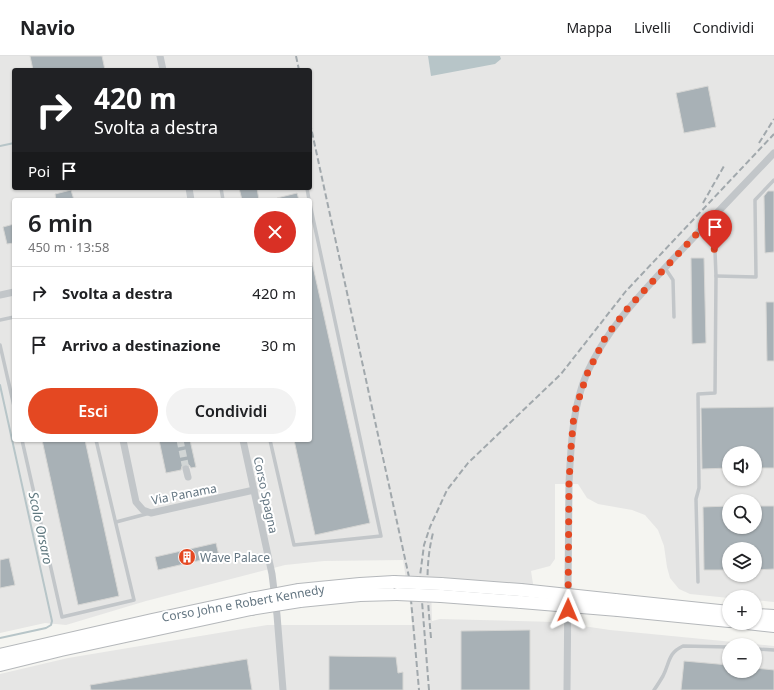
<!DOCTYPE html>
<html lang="it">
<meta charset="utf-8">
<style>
body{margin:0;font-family:"Noto Sans",sans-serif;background:#f2f2f2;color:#202124;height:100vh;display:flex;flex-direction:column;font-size:15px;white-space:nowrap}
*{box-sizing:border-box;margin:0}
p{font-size:13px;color:#757577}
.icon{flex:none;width:22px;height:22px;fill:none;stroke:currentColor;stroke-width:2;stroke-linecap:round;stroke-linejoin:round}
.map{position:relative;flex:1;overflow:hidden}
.side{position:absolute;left:12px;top:142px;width:300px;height:244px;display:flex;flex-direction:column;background:#fff;border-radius:4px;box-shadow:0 1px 3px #0004}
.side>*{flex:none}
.top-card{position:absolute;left:12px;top:12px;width:300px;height:122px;border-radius:4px;box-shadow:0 1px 3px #0004;background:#202124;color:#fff;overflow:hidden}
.fabs{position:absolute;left:722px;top:390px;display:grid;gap:8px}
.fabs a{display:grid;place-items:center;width:40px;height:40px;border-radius:50%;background:#fff;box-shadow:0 1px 3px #0004;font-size:20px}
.pin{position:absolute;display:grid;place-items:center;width:34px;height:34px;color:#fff;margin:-41px -17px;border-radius:50% 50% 50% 0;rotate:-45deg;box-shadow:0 0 4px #0007}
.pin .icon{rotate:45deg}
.me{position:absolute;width:44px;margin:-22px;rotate:1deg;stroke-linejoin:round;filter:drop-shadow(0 0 3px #0008)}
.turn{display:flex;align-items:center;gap:14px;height:84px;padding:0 16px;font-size:18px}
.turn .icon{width:52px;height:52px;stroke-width:2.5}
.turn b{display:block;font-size:28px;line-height:34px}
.then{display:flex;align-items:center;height:38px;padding:0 16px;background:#0003;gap:8px;font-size:15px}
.round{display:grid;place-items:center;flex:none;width:42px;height:42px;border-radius:21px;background:#f2f2f2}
.overview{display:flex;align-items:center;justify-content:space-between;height:68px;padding:0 16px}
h1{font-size:24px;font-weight:600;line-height:30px}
.cta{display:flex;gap:8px;margin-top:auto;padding:8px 16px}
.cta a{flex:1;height:46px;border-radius:24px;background:#e44822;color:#fff;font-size:16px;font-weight:600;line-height:46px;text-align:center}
.cta a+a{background:#f2f2f2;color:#202124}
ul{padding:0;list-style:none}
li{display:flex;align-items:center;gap:12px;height:52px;padding:0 16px;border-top:1px solid #e0e0e0}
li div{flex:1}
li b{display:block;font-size:15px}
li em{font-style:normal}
header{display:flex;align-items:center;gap:24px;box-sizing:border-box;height:56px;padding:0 20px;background:#fff;border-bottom:1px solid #e0e0e0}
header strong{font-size:19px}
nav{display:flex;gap:22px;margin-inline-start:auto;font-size:14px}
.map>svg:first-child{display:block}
.built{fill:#e6e6e5;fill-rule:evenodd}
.water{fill:#b7c5c8}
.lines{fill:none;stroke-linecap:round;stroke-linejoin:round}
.stream{stroke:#b7c5c8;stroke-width:2}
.building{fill:#a8b1b6;stroke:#d6d6d4}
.street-tunnel{stroke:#d1d5d5;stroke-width:7;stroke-dasharray:7 3.5;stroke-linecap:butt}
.highway-casing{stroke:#b5b8bb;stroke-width:14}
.lane{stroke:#c2c6c9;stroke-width:3.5}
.street{stroke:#c2c6c9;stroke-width:7}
.highway{stroke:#fff;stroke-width:12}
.rail{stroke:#a1a8ac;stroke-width:2;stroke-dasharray:6 3;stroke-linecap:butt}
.highway-bridge-casing{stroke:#b5b8bb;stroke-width:14;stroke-linecap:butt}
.highway-bridge{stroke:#fff;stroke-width:12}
.route{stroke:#e44822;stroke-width:7;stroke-dasharray:0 12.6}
.labels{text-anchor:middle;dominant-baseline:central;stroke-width:4;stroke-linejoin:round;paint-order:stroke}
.street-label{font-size:12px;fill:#647682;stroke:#fff}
.poi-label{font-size:12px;fill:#647682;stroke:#fff;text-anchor:start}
.water-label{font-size:13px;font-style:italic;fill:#5f787f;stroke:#fff}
</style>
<header>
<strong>Navio</strong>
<nav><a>Mappa</a><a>Livelli</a><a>Condividi</a></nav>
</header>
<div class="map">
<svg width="774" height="634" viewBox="0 0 774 634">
<rect width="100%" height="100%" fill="#f5f5f1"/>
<path class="built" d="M0,0H774V546L755,544V541L729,542L690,538L679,533L670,522L667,511L664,490L658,474L645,459L632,454L598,448L587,442L578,428H555V503L550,510L531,515L534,534L431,527L432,565L440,563L556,566L610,574L774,590V634H0V618L68,602L267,569H412L410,548L403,504L324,505L285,509L146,545L66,569L45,567L0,577ZM14,14H310V132H14ZM14,144H310V384H14ZM729,397H755V423H729ZM729,445H755V471H729ZM729,493H755V519H729ZM729,589H755V615H729Z"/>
<polygon class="water" points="428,0 500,0 501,3 495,8 431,20"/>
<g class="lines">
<g class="stream">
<polyline points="0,90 14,87"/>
<polyline points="0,329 52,565 51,569 46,572 0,582"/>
</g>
</g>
<g class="building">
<polygon points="30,0 102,0 105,14 33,14"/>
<polygon points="708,30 716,71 684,77 676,37"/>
<polygon points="239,132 257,132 259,144 242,144"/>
<polygon points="71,134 74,144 56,144 55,138"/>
<polygon points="768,135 774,135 774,196 765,197 764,140"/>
<polygon points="297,137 299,144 277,144 277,142"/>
<polygon points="14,168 14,187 7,188 3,171"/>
<polygon points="691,202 704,202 706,287 692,288"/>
<polygon points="310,206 312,206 370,467 315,479 294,384 310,384"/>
<polygon points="766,246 774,246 774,305 767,305"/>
<polygon points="774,351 774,412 755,412 755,397 729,397 729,412 702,413 701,352"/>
<polygon points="42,384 85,384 119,540 78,549"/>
<polygon points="159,384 190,384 196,411 191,412 189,409 185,408 182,410 181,414 166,417"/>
<polygon points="729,450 729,471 755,471 755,450 774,450 774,513 755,514 755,493 729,493 729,514 704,514 703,451"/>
<polygon points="216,487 219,500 158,514 155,501"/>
<polygon points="9,502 15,529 0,532 0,504"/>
<polygon points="530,574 530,634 461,634 461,575"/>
<polygon points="329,600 396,601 398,617 403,616 403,634 329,634"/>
<polygon points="247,603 252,634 91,634 90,629"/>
<polygon points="684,605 729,609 729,615 755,615 755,612 774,614 774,634 681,634"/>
</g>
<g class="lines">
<polyline class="street-tunnel" points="180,384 186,413"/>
<g class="highway-casing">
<g id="highway">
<polyline points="441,528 521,534"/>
<polyline points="299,534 360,528 394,526"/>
<polyline points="441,540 521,546"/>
<polyline points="615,544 729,556"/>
<polyline points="300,545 360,539 397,538"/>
<polyline points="618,554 729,565"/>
<polyline points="755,559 774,560"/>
<polyline points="747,567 774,570"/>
<polyline points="0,599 152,564 250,543"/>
<polyline points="0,609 61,594 251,553"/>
</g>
</g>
<g class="lane">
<polyline points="221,132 223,144"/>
<polyline points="307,132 309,144"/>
<polyline points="665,212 673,224 674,261"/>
<polyline points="716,220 756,221 755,144 774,124"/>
<polyline points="0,264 14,261"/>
<polyline points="0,289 14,350"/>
<polyline points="22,384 62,561 134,544 96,384"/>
<polyline points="270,384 294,489 381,480 310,148"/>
<polyline points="116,466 150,457"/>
<polyline points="698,526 696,443 699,432 698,338 715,337 716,220 715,195 704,170"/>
<polyline points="755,593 774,594"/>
<path d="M654,634C657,630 660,625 663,620C670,606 668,597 683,590L729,591"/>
</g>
<g class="street">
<polyline points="160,0 163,14"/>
<polyline points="189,132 191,144"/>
<polyline points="0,239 14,236"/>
<polyline points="123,384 136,446 143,454 151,457 254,434"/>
<polyline points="243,384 272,518 277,559 283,634"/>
<polyline points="186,413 188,421"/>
<path d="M567,634L569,427C571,390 572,352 587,317C607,272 641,238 674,202C707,167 741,132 774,97"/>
</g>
<use href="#highway" class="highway"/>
<g class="rail">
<polyline points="296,0 299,14"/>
<polyline points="310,67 409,521 419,634"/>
<polyline points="759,87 774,63"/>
<polyline points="703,147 724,110"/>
<path d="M431,582C428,547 424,512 433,477"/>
<polyline points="429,634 420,520 424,489 430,471 447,434 468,407 561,318 626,235 774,78"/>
</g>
<g class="highway-bridge-casing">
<g id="highway-bridge">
<polyline points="394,526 441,528"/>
<polyline points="521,534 615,544"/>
<polyline points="397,538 441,540"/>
<polyline points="250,543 299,534"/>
<polyline points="521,546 618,554"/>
<polyline points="251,553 300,545"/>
</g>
</g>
<use href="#highway-bridge" class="highway-bridge"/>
</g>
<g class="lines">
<polyline class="route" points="568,554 569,427 571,392 574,358 587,318 605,282 628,252 704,170 715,195"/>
</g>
<defs>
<g id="building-disc" transform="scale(0.9)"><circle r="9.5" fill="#e44822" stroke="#fff"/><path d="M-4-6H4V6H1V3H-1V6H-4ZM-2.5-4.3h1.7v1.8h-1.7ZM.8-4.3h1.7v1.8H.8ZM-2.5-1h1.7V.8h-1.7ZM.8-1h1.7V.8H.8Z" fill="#fff"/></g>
</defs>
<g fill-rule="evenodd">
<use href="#building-disc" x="187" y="501"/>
</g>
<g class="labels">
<g class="street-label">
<text transform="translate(184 438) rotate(-11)">Via Panama</text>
<text transform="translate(266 439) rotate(78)">Corso Spagna</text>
<text transform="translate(243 547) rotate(-10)">Corso John e Robert Kennedy</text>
</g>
<g class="poi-label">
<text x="200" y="501">Wave Palace</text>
</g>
<g class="water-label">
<text transform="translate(41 472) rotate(78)">Scolo Orsaro</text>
</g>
</g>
</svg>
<div class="fabs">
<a><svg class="icon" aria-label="sound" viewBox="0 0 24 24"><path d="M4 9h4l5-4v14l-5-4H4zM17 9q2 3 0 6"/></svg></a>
<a><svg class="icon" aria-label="search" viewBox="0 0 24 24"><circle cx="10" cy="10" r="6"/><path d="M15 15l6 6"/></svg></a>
<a><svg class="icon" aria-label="layers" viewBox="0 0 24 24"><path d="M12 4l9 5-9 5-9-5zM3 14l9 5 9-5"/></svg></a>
<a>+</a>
<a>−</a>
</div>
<div class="pin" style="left:715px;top:195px;background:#d93025"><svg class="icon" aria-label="arrive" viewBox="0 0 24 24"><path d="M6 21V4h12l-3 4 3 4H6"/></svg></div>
<svg class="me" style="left:568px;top:554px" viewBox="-20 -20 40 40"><path d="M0-17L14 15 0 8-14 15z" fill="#e44822" stroke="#fff" stroke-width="4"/></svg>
<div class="top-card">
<div class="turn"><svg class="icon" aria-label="right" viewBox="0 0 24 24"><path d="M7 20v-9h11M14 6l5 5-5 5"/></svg><div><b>420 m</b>Svolta a destra</div></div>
<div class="then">Poi<svg class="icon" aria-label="arrive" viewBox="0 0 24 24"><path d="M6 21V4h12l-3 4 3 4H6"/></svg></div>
</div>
<section class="side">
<div class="overview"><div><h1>6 min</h1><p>450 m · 13:58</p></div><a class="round" style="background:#d93025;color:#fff"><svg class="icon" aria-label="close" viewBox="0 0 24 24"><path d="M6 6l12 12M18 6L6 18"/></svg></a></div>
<ul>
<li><svg class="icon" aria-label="right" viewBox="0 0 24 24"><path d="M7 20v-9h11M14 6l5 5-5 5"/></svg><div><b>Svolta a destra</b></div><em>420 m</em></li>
<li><svg class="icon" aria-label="arrive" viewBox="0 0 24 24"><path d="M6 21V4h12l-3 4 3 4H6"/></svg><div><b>Arrivo a destinazione</b></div><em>30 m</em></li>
</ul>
<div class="cta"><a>Esci</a><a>Condividi</a></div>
</section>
</div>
